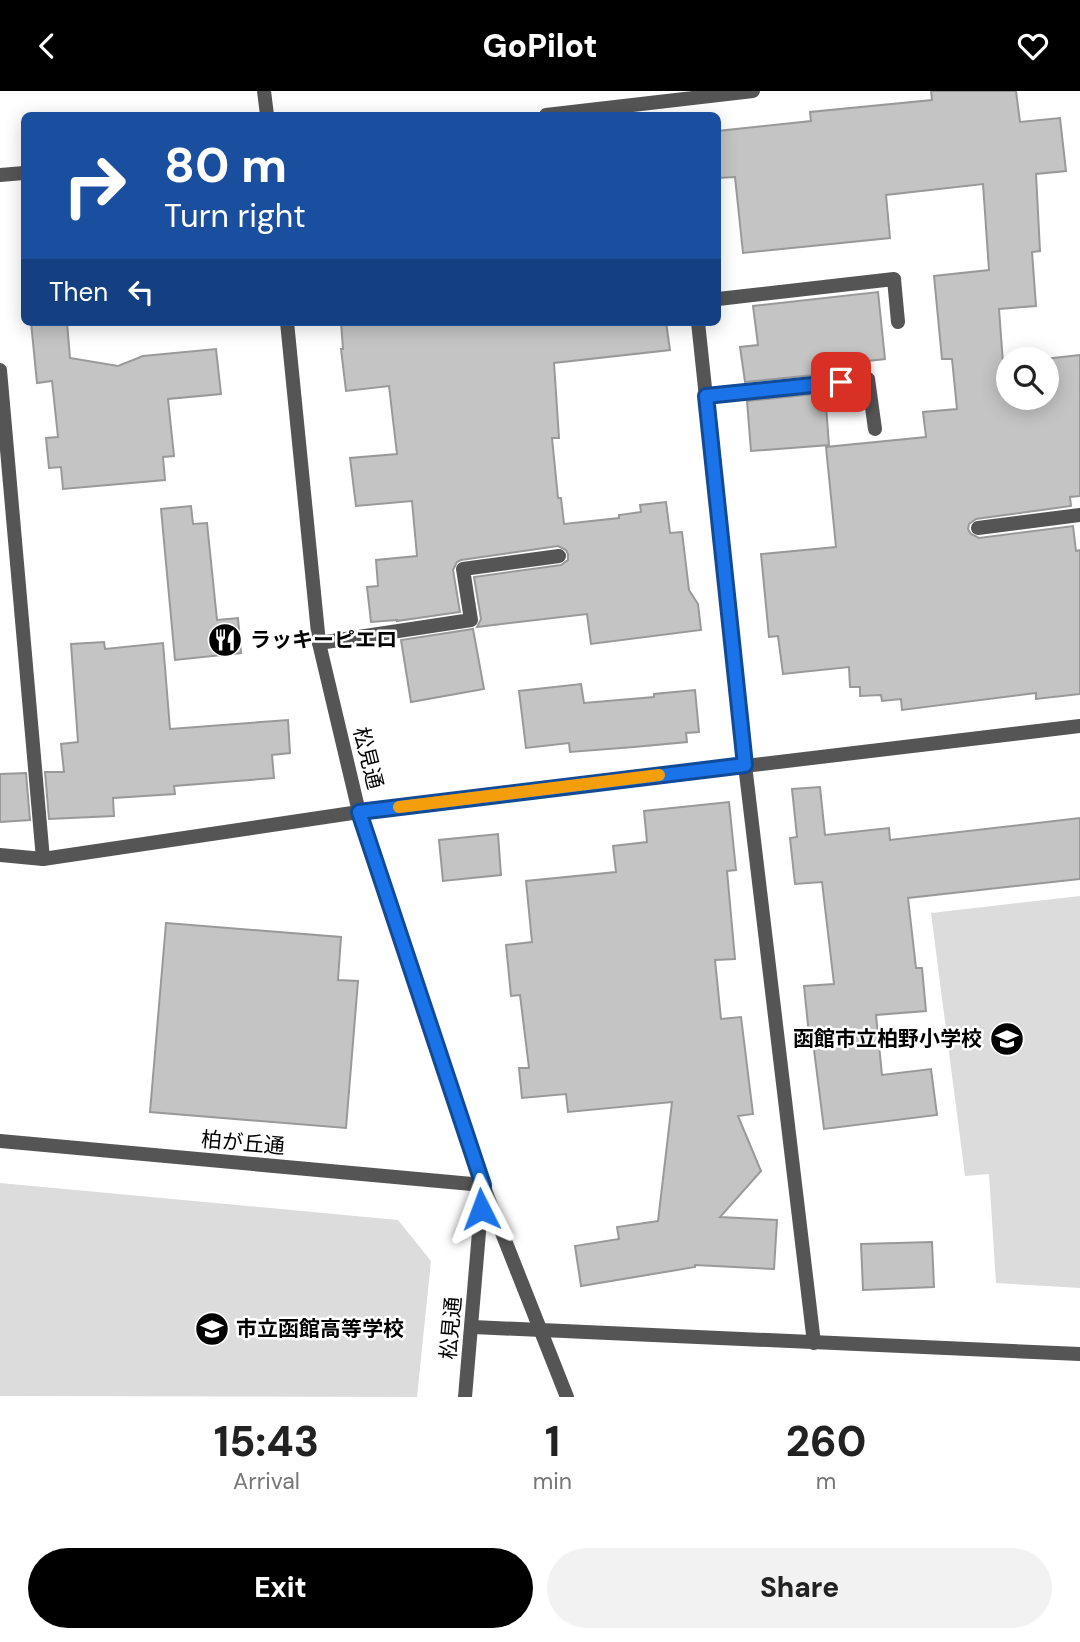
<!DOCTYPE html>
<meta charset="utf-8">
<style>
body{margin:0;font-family:"DM Sans","Noto Sans JP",sans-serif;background:#f2f2f2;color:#222;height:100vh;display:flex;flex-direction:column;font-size:26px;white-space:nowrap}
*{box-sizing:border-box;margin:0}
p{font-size:23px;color:#767676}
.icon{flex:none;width:38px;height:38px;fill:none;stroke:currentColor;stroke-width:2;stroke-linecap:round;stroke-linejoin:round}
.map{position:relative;height:1306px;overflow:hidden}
.panel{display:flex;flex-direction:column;background:#fff;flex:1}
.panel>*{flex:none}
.top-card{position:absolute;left:21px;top:21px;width:700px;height:214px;border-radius:10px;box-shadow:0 4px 18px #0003;background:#1a4fa0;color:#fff;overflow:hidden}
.buttons{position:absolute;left:996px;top:256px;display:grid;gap:14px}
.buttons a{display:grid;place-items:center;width:63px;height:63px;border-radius:50%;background:#fff;box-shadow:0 4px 18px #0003;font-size:35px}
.pin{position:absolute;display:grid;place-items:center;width:60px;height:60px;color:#fff;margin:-30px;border-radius:14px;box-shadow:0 4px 10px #0006}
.me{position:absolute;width:77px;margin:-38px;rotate:357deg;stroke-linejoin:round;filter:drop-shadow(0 0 5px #0008)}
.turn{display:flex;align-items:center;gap:24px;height:147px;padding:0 28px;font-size:32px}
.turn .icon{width:91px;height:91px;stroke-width:2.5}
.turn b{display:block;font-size:49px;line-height:60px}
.then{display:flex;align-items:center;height:66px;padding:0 28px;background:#0003;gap:14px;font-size:26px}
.eta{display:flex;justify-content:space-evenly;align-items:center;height:119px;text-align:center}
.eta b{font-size:42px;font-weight:800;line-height:49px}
.primary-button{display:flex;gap:14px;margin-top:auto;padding:14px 28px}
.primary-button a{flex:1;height:80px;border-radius:42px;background:#000;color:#fff;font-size:28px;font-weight:800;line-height:80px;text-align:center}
.primary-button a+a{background:#f2f2f2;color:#222}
header{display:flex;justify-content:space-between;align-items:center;height:91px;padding:0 28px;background:#000;color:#fff;font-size:32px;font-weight:800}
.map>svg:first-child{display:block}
.green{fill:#dcdcdc}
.building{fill:#c4c4c4;stroke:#999;stroke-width:2}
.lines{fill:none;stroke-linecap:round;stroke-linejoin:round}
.service{stroke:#555;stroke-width:14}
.minor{stroke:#555;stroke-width:14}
.tertiary{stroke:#555;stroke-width:14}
.route-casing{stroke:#114b97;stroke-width:18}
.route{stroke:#1a73e8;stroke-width:12}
.slow{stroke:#f59e0b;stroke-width:12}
.labels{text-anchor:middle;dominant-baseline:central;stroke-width:5;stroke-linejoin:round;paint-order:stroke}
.poi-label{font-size:21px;font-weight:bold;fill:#000;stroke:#fff;text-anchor:start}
.street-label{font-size:21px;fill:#000;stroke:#fff}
</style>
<header><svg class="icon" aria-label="back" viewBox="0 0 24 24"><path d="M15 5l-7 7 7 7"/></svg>GoPilot<svg class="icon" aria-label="heart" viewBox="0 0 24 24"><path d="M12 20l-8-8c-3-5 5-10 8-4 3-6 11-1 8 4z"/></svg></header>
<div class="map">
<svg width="1080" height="1306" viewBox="0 0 1080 1306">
<rect width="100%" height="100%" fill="#fff"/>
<g class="green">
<polygon points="1080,805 1080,1197 996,1192 989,1083 965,1085 931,822"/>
<polygon points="0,1092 398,1129 431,1170 417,1306 0,1305"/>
</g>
<g class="building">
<polygon points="931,0 1016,0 1020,31 1060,27 1066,80 1036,83 1040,160 1032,161 1036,215 999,218 1003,272 1008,271 1008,306 1046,306 1046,268 1044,268 1080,264 1080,405 1070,406 1071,415 976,428 969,433 968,438 971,443 979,447 1073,435 1076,460 1080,459 1080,603 1036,608 1036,602 902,619 901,608 882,610 881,604 860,605 860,596 850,596 849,576 783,583 778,545 769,546 761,463 836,456 826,356 926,346 923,321 957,318 952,268 942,268 934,185 989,179 983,93 886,104 890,147 743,162 735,86 718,87 718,40 811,30 810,21 932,9"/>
<polygon points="878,201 885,268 822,275 823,283 745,291 740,256 758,254 753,215"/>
<polygon points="31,231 67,231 70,267 118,275 143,265 216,258 221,303 168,308 174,365 163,366 165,389 63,398 61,376 49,377 46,347 58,346 52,290 37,292"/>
<polygon points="341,231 666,231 670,259 554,272 559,347 552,347 558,407 561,407 564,433 619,427 619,424 641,421 640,414 666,411 670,442 682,441 689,499 698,513 701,539 591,553 587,523 477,536 481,528 474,486 561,474 568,469 568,463 566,459 558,455 461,469 457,471 453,479 460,521 397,530 397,529 371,531 367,496 378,495 376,469 417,465 412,410 356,415 350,367 397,363 389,295 346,300 341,258 343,258"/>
<polygon points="825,302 829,354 751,360 747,310"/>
<polygon points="191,415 193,433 207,432 217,529 238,527 241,562 175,569 161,418"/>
<polygon points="473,538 484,598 411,611 401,549"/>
<polygon points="104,551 105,558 163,552 170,638 288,629 290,662 272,664 274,687 174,695 175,703 113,707 114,725 49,728 45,681 64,681 61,653 78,651 71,553"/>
<polygon points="581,593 584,612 654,606 654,603 695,599 699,641 686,642 687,651 634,656 570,661 569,652 526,657 519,600"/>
<polygon points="26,682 30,729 0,731 0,683"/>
<polygon points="820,696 825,744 889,737 890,749 1080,727 1080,788 908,807 916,877 922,877 926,920 876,924 882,984 931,978 937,1024 824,1038 812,943 809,944 804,895 834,893 822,791 795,793 790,747 797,746 792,698"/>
<polygon points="729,711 736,779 727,780 735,868 715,869 721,928 741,926 753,1023 738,1025 761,1080 720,1126 777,1129 774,1178 695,1174 695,1176 581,1195 575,1155 619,1148 617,1136 658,1130 672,1011 568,1021 566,1003 522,1007 519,977 529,977 520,904 511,905 506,854 532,851 526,790 616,781 613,755 647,751 644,720"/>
<polygon points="498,743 501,784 443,790 439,749"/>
<polygon points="166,832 341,846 338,889 358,890 346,1037 150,1021"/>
<polygon points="932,1151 934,1196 863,1199 861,1153"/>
</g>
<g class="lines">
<g class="service">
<polyline points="718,208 894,188 898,231"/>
<polyline points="706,305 868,288 875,338"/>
<polyline points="978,437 1080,424"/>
<polyline points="319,552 471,529 463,478 559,465"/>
</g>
<g class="minor">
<polyline points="546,24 753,0"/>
<polyline points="0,84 24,82"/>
<polyline points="698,231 745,674 814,1252"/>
<polyline points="0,279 43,768"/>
<polyline points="0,764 43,768 359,721"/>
</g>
<g class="tertiary">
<polyline points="264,0 267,24"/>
<polyline points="287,231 319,552 359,721 483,1094 465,1306"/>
<polyline points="359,721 1080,635"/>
<polyline points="0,1050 483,1094 567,1306"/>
<polyline points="473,1236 1080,1263"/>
</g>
</g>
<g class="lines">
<g class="route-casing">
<polyline id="route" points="481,1118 483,1094 359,721 745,674 706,305 841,291"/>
</g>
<use href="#route" class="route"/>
<polyline class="slow" points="399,716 659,684"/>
</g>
<defs>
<g id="restaurant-disc" transform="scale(1.75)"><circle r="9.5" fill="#000" stroke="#fff"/><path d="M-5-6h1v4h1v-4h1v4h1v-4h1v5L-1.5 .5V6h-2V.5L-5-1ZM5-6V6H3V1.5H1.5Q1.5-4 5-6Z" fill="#fff"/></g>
<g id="school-disc" transform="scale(1.75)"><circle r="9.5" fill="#000" stroke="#fff"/><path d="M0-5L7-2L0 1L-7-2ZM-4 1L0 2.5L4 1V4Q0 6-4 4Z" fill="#fff"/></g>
</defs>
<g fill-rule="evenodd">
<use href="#restaurant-disc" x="225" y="549"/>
<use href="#school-disc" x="1007" y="948"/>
<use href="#school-disc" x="212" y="1238"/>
</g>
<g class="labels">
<g class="poi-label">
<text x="250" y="549">ラッキーピエロ</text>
<text x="982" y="948" text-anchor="end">函館市立柏野小学校</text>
<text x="236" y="1238">市立函館高等学校</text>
</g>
<g class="street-label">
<text transform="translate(368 667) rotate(76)">松見通</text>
<text transform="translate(243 1052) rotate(5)">柏が丘通</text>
<text transform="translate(451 1237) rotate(-85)">松見通</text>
</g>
</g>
</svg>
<div class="buttons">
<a><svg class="icon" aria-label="search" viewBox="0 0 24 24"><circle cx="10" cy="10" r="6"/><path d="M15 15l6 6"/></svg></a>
</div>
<div class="pin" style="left:841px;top:291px;background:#d93025"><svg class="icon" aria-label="arrive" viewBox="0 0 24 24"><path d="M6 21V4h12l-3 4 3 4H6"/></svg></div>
<svg class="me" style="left:481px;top:1118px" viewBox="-20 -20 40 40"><path d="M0-17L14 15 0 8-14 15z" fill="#1a73e8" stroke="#fff" stroke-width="4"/></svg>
<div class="top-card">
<div class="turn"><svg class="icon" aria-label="right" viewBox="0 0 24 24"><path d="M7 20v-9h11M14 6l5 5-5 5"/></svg><div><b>80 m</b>Turn right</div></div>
<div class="then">Then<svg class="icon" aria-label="left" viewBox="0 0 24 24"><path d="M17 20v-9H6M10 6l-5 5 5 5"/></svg></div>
</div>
</div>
<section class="panel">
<div class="eta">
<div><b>15:43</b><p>Arrival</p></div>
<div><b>1</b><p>min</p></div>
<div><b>260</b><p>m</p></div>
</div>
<div class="primary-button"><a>Exit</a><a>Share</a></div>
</section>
